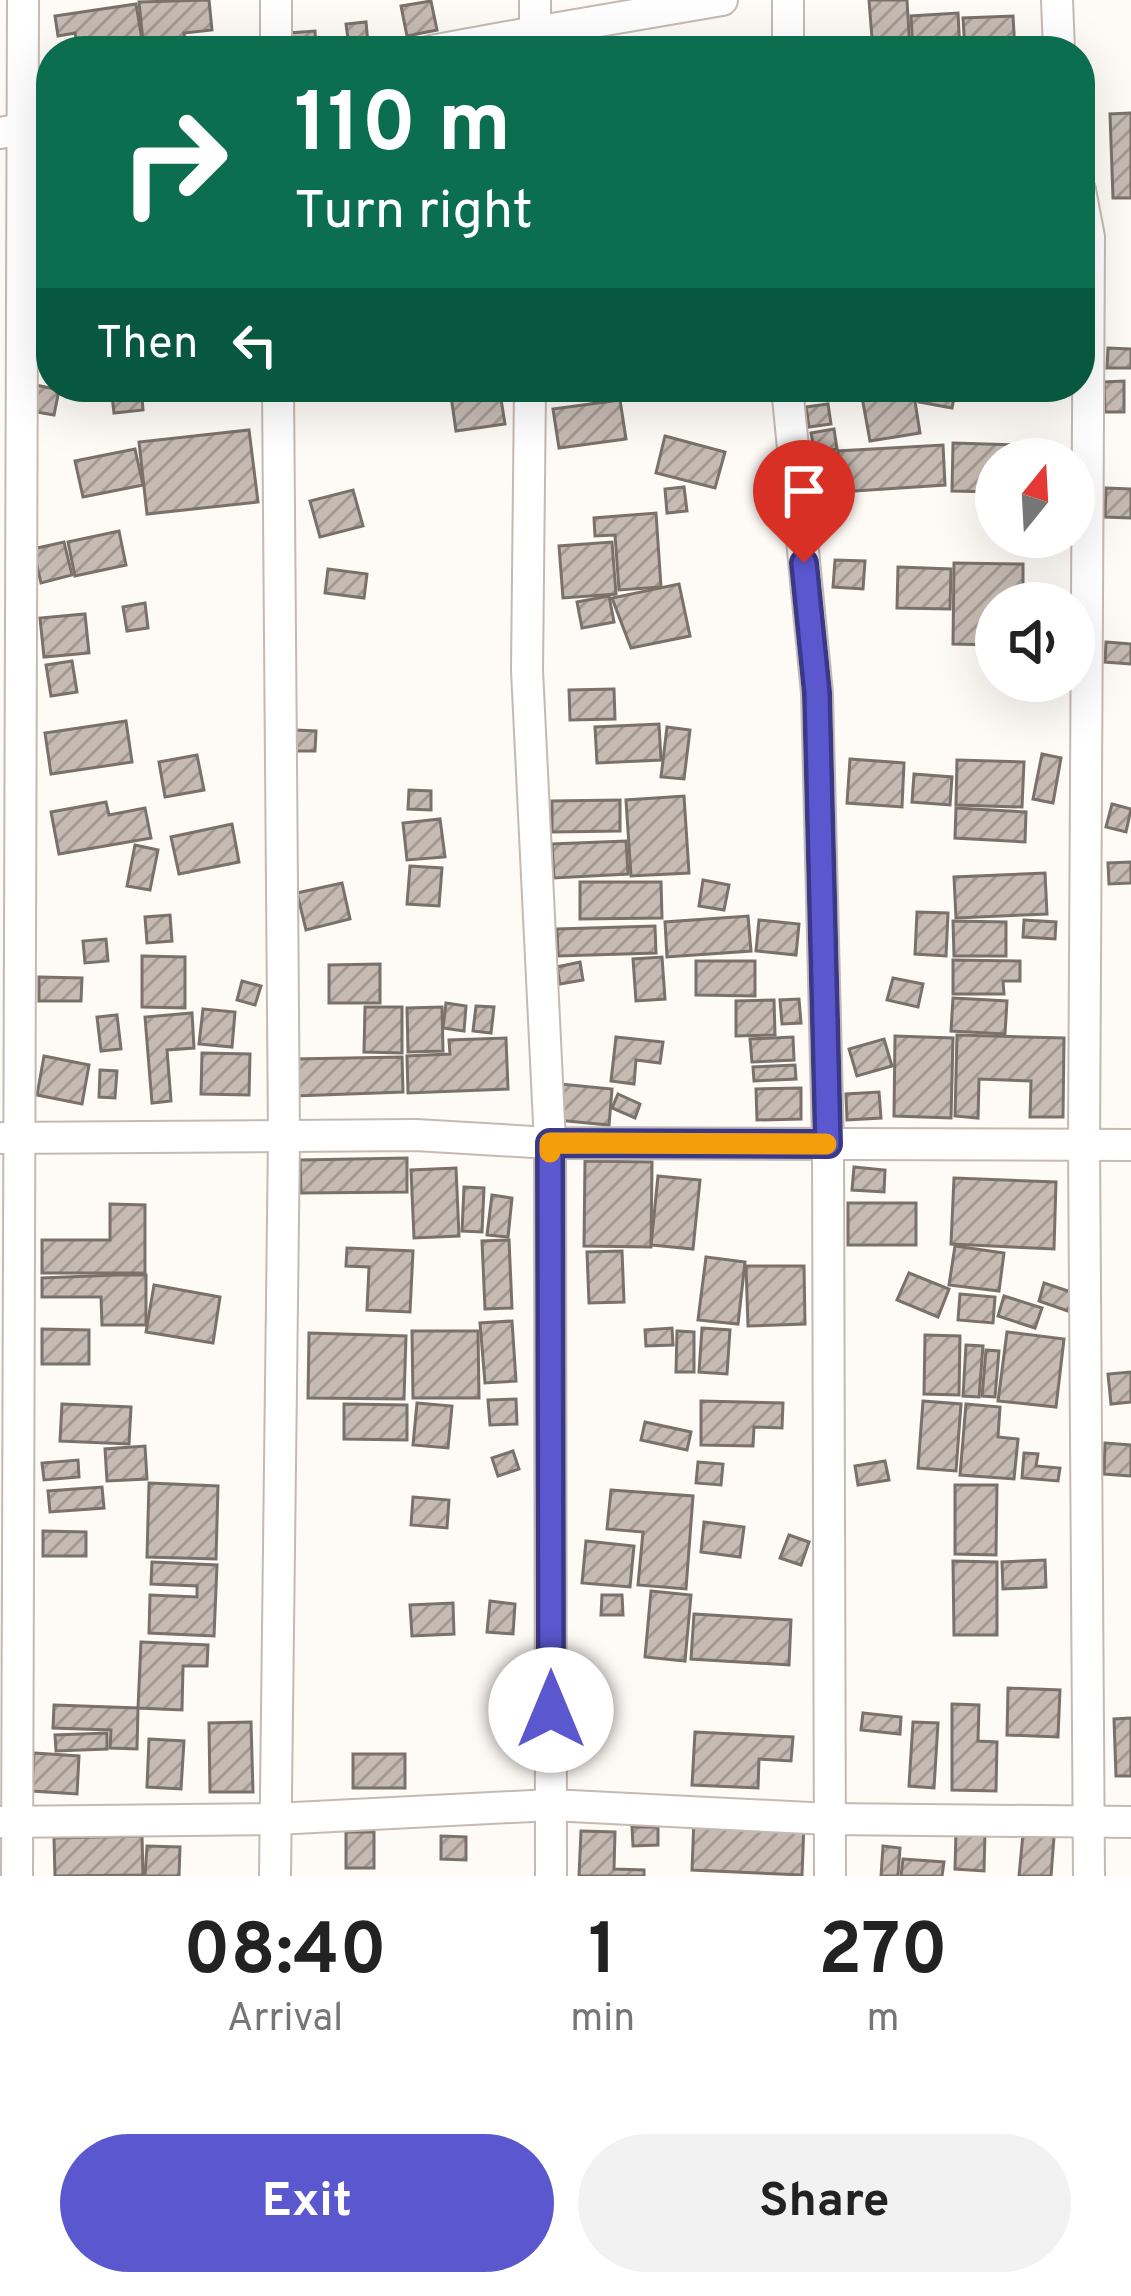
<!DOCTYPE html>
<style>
body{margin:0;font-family:Overpass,sans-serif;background:#f2f2f2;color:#222;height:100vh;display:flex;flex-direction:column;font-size:45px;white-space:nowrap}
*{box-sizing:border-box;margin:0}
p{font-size:39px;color:#767676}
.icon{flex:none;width:66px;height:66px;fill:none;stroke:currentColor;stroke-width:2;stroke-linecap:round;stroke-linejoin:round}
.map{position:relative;height:1876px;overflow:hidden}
.sheet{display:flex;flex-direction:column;background:#fff;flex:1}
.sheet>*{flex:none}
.hud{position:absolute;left:36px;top:36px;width:1059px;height:366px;border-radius:48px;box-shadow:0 12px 48px #0002;background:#0b6e4f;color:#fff;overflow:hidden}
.needle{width:78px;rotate:18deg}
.controls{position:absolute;left:975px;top:438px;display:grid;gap:24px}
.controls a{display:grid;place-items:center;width:120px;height:120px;border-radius:50%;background:#fff;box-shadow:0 12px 48px #0002;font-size:60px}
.pin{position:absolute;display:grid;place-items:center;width:102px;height:102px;color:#fff;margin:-123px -51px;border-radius:50% 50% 50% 0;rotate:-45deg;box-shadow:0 0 12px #0007}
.pin .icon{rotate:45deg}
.me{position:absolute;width:132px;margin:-66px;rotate:0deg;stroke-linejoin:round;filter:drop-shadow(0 0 9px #0008)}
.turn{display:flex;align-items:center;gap:42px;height:252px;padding:0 60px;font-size:54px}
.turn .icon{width:156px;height:156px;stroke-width:2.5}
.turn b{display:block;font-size:84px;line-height:102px}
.then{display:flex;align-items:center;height:114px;padding:0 60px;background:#0003;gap:24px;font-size:45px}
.eta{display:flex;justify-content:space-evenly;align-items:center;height:204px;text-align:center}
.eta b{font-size:72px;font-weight:700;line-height:84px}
.button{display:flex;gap:24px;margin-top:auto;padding:24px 60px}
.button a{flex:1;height:138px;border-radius:72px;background:#5a57cf;color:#fff;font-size:48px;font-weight:700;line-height:138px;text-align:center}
.button a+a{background:#f2f2f2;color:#222}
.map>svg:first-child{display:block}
.building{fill:url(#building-hatch);stroke:#7a716a;stroke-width:3}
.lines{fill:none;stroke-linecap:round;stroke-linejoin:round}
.minor-casing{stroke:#c4bab2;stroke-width:34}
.minor{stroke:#fff;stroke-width:30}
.route-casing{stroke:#3a3987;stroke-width:30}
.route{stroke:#5a57cf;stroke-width:21}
.slow{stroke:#f59e0b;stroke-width:21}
</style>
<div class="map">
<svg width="1131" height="1876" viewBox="0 0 1131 1876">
<defs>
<pattern id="building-hatch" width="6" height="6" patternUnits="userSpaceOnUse" patternTransform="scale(3)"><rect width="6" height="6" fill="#c6bbb3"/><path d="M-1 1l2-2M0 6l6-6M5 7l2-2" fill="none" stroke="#a29992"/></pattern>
</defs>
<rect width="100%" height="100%" fill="#fefaf6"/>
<g class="building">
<polygon points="209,0 212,30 184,33 186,51 144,51 139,2"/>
<polygon points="869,0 907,0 910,51 873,51"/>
<polygon points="431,1 437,30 407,36 401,6"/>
<polygon points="136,4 142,40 78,50 75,33 58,36 55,16"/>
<polygon points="958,13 960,51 913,51 911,16"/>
<polygon points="1013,16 1015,51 965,51 963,18"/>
<polygon points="366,22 368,44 349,46 346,24"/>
<polygon points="315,31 316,51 290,51 289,33"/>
<polygon points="1131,113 1131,198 1113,198 1110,114"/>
<polygon points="30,168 51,168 51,220 29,219"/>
<polygon points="51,224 51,257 38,259 33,227"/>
<polygon points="1108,348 1131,349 1131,368 1107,368"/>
<polygon points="1124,381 1124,412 1105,412 1104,382"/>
<polygon points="36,385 59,390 54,415 31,411"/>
<polygon points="111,387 141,387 143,410 114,413"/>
<polygon points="360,387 399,387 398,398 360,396"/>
<polygon points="499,387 505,424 456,431 450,389"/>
<polygon points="921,387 956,387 952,408 919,402"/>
<polygon points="913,389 920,433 870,441 862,397"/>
<polygon points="620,400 626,439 559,448 553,409"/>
<polygon points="828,404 831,424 809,427 806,407"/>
<polygon points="834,429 837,449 815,453 811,433"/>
<polygon points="249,430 258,502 147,514 139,442"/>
<polygon points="665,436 725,452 715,488 656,473"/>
<polygon points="953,443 1056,446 1056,459 996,459 996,492 952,491"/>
<polygon points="943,445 945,485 840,492 838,451"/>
<polygon points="135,449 143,485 83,497 75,461"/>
<polygon points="684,487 687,511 667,513 665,489"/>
<polygon points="1106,488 1131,489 1131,518 1105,517"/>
<polygon points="353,490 363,526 320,537 310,501"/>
<polygon points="656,513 661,587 619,590 615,535 595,536 594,518"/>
<polygon points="119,531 126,565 75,576 68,542"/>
<polygon points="64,542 72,575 41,583 33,549"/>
<polygon points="612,542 616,594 563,598 559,546"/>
<polygon points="835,560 865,561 863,589 833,587"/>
<polygon points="954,563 1023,564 1023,603 996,603 996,645 953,644"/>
<polygon points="898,567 951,569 950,609 897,608"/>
<polygon points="328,569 367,574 364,598 325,593"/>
<polygon points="679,584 690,636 631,648 612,598"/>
<polygon points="609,596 614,622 582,628 577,602"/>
<polygon points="145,603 148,628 127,631 123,607"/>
<polygon points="85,614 89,653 44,657 40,618"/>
<polygon points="1106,642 1131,644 1131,664 1105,662"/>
<polygon points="72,661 77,692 51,696 46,665"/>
<polygon points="614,689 615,719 570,720 569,690"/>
<polygon points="126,721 132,762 51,774 45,733"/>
<polygon points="659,724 661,760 597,763 595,727"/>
<polygon points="667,727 690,730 684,779 661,777"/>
<polygon points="295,730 316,731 315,751 295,751"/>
<polygon points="1042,754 1061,758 1053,803 1033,799"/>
<polygon points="197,755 204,790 165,797 159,762"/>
<polygon points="850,759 904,763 902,807 847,803"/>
<polygon points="957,760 1024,762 1022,807 956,805"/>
<polygon points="914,774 952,777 950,805 912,802"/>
<polygon points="409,790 431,791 431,810 408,809"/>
<polygon points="684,796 689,873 631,876 626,800"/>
<polygon points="620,800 620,831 552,832 552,801"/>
<polygon points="106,802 109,815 145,808 151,838 59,854 51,812"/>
<polygon points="1112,804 1131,809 1126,832 1106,827"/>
<polygon points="956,808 1026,812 1025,842 955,838"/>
<polygon points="440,819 445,857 407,860 403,823"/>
<polygon points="232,824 239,862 179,874 171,837"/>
<polygon points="626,841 628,874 554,878 552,844"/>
<polygon points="135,845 158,850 150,890 127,886"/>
<polygon points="1131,862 1131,883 1109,884 1108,863"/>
<polygon points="410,866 442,868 439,906 407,904"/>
<polygon points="1045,873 1047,914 956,918 954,877"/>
<polygon points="703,880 729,885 724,910 699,906"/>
<polygon points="580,882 661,882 662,918 580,919"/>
<polygon points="342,883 350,919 306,930 297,893"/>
<polygon points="917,912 948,913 946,956 915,954"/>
<polygon points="170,915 172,941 147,943 145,917"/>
<polygon points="748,916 751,951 667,957 665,922"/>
<polygon points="759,920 799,924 796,955 756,951"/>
<polygon points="1024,920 1056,922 1055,939 1023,937"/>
<polygon points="953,921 1006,922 1006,956 954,956"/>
<polygon points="655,926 656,953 558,956 557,929"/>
<polygon points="106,939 108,961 85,963 83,941"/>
<polygon points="142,956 185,957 185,1008 142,1007"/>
<polygon points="662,957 665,999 636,1001 633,959"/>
<polygon points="953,960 1020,961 1020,981 1003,981 1004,994 953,994"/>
<polygon points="696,961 755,961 755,996 696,995"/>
<polygon points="580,962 583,980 560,984 557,967"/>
<polygon points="380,964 380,1003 329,1003 329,965"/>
<polygon points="39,977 82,978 81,1001 39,1001"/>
<polygon points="893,978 923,984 918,1007 887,1000"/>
<polygon points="242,981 261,986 255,1005 237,1000"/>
<polygon points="953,998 1007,1001 1005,1034 951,1031"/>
<polygon points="799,999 801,1023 782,1024 780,1000"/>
<polygon points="774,1000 775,1035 736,1036 736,1001"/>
<polygon points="446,1003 466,1006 464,1031 443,1028"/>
<polygon points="476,1006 494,1007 491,1033 473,1031"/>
<polygon points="365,1007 402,1007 402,1053 364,1052"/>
<polygon points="442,1007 443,1051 408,1052 407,1008"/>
<polygon points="203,1009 235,1012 232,1047 199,1044"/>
<polygon points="192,1013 194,1048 167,1050 171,1101 152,1103 145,1017"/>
<polygon points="117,1015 121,1049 101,1051 97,1017"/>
<polygon points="957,1035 1064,1038 1063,1117 1030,1117 1031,1081 979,1079 978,1118 955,1116"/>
<polygon points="895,1036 953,1038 951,1118 894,1116"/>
<polygon points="616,1037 663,1042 660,1063 636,1060 634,1084 611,1081"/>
<polygon points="793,1037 794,1060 752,1062 750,1039"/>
<polygon points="506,1038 508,1089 408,1093 407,1056 450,1054 449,1040"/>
<polygon points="884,1039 892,1066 857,1076 849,1049"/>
<polygon points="202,1053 250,1054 249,1095 201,1094"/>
<polygon points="44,1056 89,1065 82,1104 37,1095"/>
<polygon points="402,1057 403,1092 295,1096 294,1059"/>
<polygon points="795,1065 796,1079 754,1081 753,1067"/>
<polygon points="100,1070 117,1071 115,1098 99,1097"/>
<polygon points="560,1084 612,1089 609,1125 556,1120"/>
<polygon points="801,1088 801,1119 757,1120 756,1089"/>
<polygon points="879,1092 881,1118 847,1120 846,1094"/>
<polygon points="618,1094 640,1104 635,1118 612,1108"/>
<polygon points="407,1158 407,1192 301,1193 300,1160"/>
<polygon points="585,1161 652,1162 651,1247 584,1246"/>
<polygon points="854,1167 885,1170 884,1192 852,1190"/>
<polygon points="456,1168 459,1236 414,1238 411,1170"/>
<polygon points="658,1176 700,1180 693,1249 651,1245"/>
<polygon points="954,1178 1056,1182 1054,1249 951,1244"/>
<polygon points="464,1187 484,1188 482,1232 462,1231"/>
<polygon points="492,1195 512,1198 508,1237 487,1235"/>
<rect x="848" y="1203" width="68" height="42"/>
<polygon points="110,1204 145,1205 145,1273 42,1273 42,1240 110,1240"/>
<polygon points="509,1240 512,1308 485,1309 482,1241"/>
<polygon points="955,1246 1004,1253 999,1291 949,1285"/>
<polygon points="347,1248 413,1251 410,1312 367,1310 369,1267 346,1266"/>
<polygon points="622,1251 624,1302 589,1303 587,1252"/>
<polygon points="706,1257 745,1262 738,1324 698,1320"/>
<polygon points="746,1266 804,1266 805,1324 748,1326"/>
<polygon points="909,1273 949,1289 938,1317 897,1300"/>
<polygon points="117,1275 146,1275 146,1325 102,1325 101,1297 42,1297 42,1278"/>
<polygon points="1044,1283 1074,1293 1068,1311 1039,1301"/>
<polygon points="154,1285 220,1297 213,1343 146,1332"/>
<polygon points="960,1294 995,1297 993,1323 958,1320"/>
<polygon points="1004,1296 1042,1308 1035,1328 998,1316"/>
<polygon points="512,1321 516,1381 485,1383 480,1323"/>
<polygon points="672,1328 673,1345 646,1346 645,1330"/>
<polygon points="702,1328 730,1330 727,1374 699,1372"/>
<polygon points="42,1329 89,1330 89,1364 42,1364"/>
<polygon points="412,1331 478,1331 479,1398 413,1398"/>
<polygon points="677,1331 694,1332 694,1372 676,1372"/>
<polygon points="1007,1332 1064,1339 1056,1407 998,1401"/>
<polygon points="309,1333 406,1336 404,1399 308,1398"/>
<polygon points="925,1335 960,1336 959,1395 924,1394"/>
<polygon points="966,1345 983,1346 979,1397 963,1396"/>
<polygon points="986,1350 999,1351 995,1397 982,1396"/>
<polygon points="1131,1372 1131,1402 1111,1404 1108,1374"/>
<polygon points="516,1399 517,1424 490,1425 488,1400"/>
<polygon points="701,1401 783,1403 782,1428 754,1427 753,1446 701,1445"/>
<polygon points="923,1401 961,1404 956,1471 918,1468"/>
<polygon points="417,1403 452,1406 448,1448 413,1445"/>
<polygon points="62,1404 131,1407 129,1444 60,1441"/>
<polygon points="344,1404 407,1405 407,1440 344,1439"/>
<polygon points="966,1404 1000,1407 998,1437 1018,1439 1014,1479 960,1475"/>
<polygon points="645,1422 691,1432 687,1450 641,1440"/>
<polygon points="1105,1443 1131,1445 1131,1476 1104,1474"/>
<polygon points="145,1446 147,1479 107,1481 105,1449"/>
<polygon points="513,1451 519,1469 498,1476 492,1458"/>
<polygon points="1024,1453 1038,1454 1036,1466 1060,1468 1058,1481 1022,1478"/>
<polygon points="78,1460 79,1477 44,1480 42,1463"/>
<polygon points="885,1461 889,1480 858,1485 855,1466"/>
<polygon points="698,1462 723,1464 721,1485 696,1483"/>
<polygon points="149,1483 218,1486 216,1559 147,1557"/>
<polygon points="955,1485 997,1485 996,1555 955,1554"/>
<polygon points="102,1487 104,1508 50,1512 48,1491"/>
<polygon points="611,1490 693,1496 686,1589 638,1585 643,1532 607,1529"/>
<polygon points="413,1497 449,1500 447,1528 411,1525"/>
<polygon points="704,1522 744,1527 740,1557 701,1552"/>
<polygon points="43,1531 86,1532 86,1556 43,1556"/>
<polygon points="789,1535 809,1542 801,1565 780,1558"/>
<polygon points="586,1541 634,1546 630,1587 582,1583"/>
<polygon points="1045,1560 1046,1587 1003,1589 1002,1562"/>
<polygon points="953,1561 997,1562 997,1635 954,1635"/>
<polygon points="152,1562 217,1565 214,1636 149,1633 150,1595 197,1597 197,1586 151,1584"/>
<polygon points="651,1591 691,1595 685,1661 645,1657"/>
<polygon points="602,1595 622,1595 623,1615 601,1615"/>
<polygon points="490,1601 515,1604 513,1634 487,1632"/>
<polygon points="453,1603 454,1634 412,1636 410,1605"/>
<polygon points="694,1614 791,1620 789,1665 691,1659"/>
<polygon points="141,1642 208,1645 207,1666 183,1666 182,1710 138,1708"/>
<polygon points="1008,1688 1060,1690 1058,1737 1007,1735"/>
<polygon points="952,1704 979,1705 978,1741 997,1742 996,1791 952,1790"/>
<polygon points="54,1705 138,1708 137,1749 110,1748 111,1730 53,1728"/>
<polygon points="863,1713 901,1717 900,1734 861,1730"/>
<polygon points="1131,1718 1131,1776 1116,1776 1114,1719"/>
<polygon points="251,1722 253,1792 210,1792 209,1723"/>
<polygon points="913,1722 938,1723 934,1788 909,1786"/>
<polygon points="695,1732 793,1737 791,1761 759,1759 758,1788 692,1785"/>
<polygon points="107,1733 107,1749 56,1751 55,1735"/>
<polygon points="149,1739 184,1741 181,1789 147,1787"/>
<polygon points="34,1753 79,1756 77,1794 32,1791"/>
<rect x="353" y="1754" width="52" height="34"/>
<polygon points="694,1818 804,1823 802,1875 692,1870"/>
<polygon points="632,1827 658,1827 658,1845 633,1846"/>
<polygon points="581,1831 615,1832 614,1869 644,1870 644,1876 579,1876"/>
<polygon points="956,1831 985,1832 984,1871 955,1869"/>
<rect x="346" y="1832" width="28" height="36"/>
<polygon points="1023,1834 1054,1837 1051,1876 1019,1876"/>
<polygon points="142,1836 143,1875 55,1876 54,1838"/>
<polygon points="441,1836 466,1837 466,1860 441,1859"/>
<polygon points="147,1846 180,1847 179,1876 145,1876"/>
<polygon points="883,1846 900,1848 898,1876 881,1876"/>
<polygon points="903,1859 944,1862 942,1876 901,1876"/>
</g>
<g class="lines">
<g class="minor-casing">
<g id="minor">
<polyline points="535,0 535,32 722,0"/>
<polyline points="1057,0 1059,51"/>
<polyline points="276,51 276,0"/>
<polyline points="431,51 535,32 535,51"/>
<polyline points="788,51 788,0"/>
<polyline points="0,133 51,123"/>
<polyline points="1080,190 1089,237 1084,1145 1089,1876"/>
<polyline points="530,387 527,670 550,1143 551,1876"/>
<polyline points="787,387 817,693 828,1144 830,1876"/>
<polyline points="3,1138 416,1135 550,1143 1131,1145"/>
<polyline points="0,1822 275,1819 551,1805 829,1819 1131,1822"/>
<polyline points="17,1876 23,0"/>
<polyline points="275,1876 284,1137 278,387"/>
</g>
</g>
<use href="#minor" class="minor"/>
</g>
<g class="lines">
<g class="route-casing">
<polyline id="route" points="551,1710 550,1143 828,1144 817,693 804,563"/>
</g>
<use href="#route" class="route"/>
<polyline class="slow" points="550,1152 550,1143 826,1144"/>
</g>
</svg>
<div class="controls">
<a><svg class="needle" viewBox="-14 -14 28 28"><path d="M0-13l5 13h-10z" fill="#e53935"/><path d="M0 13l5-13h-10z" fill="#767676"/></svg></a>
<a><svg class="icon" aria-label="sound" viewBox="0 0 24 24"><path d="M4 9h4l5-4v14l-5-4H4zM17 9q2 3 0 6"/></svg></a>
</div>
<div class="pin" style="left:804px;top:563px;background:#d93025"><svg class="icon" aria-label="arrive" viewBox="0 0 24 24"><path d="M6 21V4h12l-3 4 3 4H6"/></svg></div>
<svg class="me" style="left:551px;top:1710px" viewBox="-20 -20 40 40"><circle r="19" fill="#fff"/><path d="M0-13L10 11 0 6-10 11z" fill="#5a57cf"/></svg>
<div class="hud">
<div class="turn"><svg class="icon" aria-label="right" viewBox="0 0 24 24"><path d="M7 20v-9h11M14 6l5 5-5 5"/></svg><div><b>110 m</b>Turn right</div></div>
<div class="then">Then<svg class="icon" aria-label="left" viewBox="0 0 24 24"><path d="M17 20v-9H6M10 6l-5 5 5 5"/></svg></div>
</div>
</div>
<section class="sheet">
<div class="eta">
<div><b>08:40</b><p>Arrival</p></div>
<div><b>1</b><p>min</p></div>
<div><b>270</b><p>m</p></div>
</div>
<div class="button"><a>Exit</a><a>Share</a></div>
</section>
